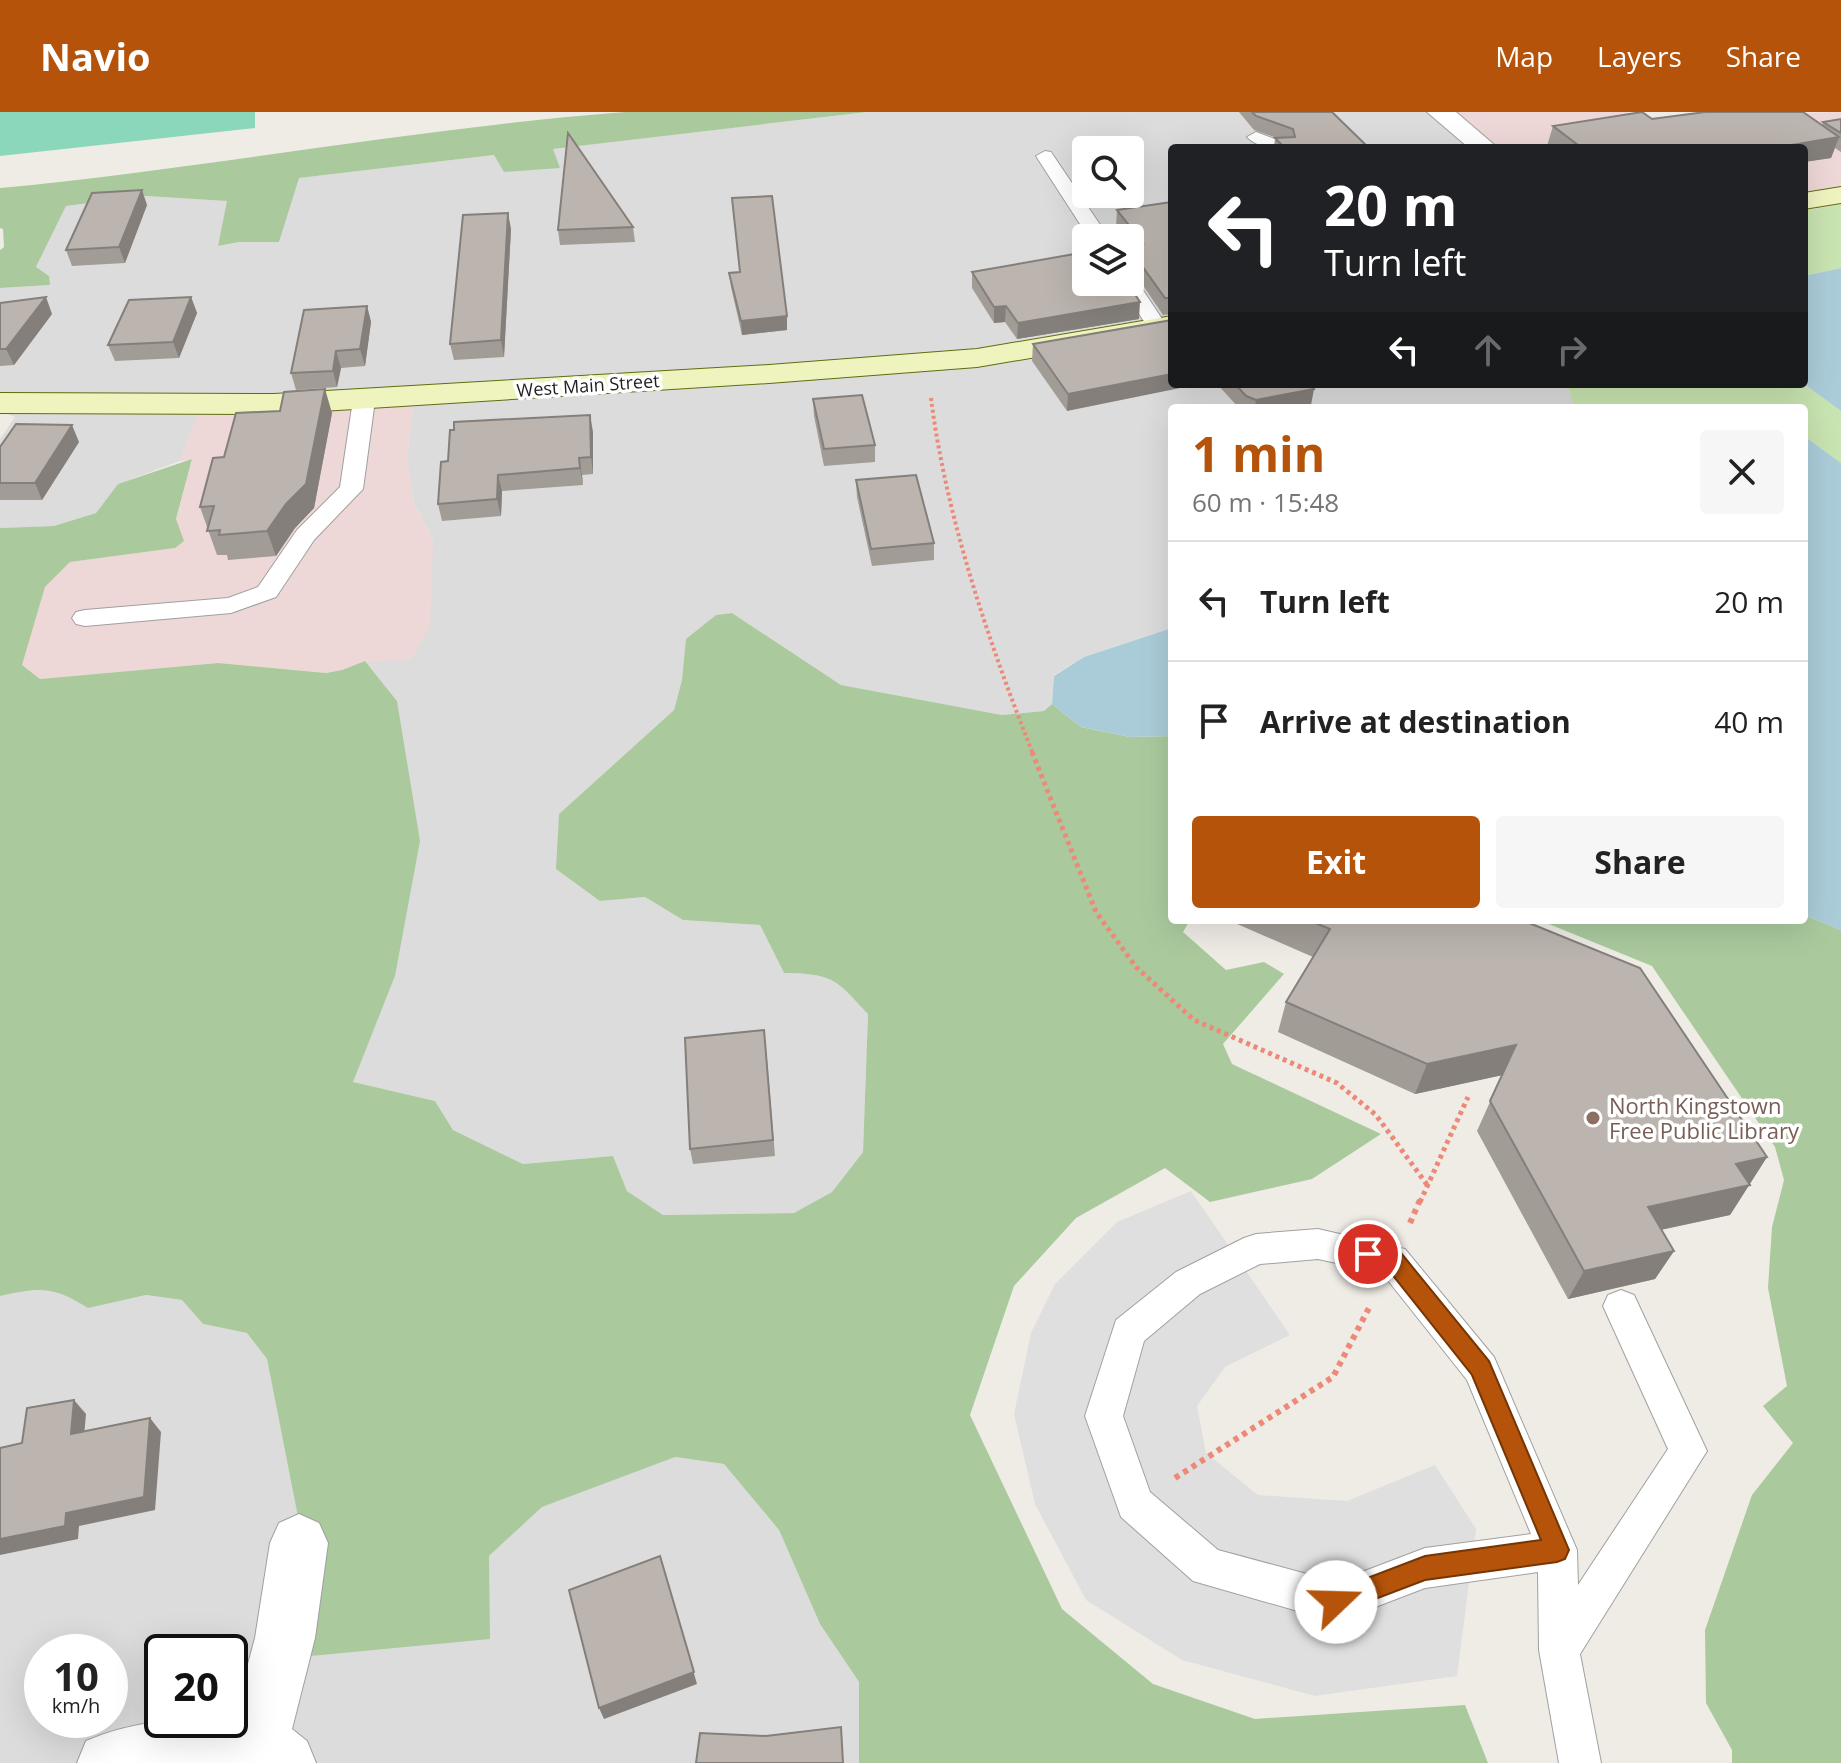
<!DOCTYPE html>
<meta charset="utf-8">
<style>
body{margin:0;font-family:"Open Sans",sans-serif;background:#f6f6f6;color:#222;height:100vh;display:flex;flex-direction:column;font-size:30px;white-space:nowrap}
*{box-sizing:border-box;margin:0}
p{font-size:26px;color:#767676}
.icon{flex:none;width:44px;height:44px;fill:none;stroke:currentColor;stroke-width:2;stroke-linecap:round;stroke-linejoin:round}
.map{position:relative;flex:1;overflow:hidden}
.side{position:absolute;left:1168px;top:292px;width:640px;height:520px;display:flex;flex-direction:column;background:#fff;border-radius:8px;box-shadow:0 8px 32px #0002}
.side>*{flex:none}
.top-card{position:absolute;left:1168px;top:32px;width:640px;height:244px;border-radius:8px;box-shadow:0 8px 32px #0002;background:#202124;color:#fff;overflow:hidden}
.fabs{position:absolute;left:1072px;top:24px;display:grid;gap:16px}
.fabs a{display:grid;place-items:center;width:72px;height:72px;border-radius:8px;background:#fff;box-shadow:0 8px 32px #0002;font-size:40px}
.speed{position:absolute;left:24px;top:1522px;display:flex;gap:16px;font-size:40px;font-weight:700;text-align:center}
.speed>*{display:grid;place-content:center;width:104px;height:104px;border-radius:50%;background:#fff;box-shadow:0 8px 32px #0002;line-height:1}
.speed small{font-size:20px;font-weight:400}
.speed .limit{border:4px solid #111;border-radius:12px;background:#fff;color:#111}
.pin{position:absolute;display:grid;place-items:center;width:68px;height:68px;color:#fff;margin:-34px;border:4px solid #fff;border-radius:50%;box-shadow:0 2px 8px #0007}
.me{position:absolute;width:88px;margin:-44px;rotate:69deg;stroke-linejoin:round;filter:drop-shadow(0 0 6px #0008)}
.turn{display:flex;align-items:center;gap:28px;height:168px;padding:0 24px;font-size:36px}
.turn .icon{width:104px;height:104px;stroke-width:2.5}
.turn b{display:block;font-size:56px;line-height:68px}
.lanes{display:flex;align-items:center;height:76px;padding:0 24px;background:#0003;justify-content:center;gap:40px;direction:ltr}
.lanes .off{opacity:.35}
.round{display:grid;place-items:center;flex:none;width:84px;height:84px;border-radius:8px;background:#f6f6f6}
.overview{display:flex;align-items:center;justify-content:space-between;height:136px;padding:0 24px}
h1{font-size:48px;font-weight:700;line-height:60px;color:#b45309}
.action{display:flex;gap:16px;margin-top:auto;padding:16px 24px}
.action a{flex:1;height:92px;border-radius:8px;background:#b45309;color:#fff;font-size:32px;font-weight:700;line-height:92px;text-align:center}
.action a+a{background:#f6f6f6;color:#222}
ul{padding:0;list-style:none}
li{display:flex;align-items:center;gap:24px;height:120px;padding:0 24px;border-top:2px solid #e0e0e0}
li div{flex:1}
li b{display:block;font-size:30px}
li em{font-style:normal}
header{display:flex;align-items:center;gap:48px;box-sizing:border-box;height:112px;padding:0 40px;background:#b45309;color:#fff}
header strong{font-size:38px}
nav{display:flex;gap:44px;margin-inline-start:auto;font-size:28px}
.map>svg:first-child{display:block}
.residential{fill:#dddcdc;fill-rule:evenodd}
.commercial{fill:#eed8d7}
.grass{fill:#c8e4b0}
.forest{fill:#aaca9e}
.pitch{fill:#8bd7bc}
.parking{fill:#dfdfdf}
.water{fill:#aaccd8}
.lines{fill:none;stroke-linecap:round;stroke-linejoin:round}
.lane-casing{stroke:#a0a0a0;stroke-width:2}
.street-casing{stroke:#a0a0a0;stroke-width:2}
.secondary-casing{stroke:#5f6d0f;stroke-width:2}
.path-far2{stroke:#ed8978;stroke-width:4;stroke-dasharray:3 3;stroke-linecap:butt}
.path-far1{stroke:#ed8978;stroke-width:5;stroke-dasharray:4 4;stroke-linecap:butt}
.path{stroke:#ed8978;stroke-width:6;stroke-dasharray:5 5;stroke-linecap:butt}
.lane{fill:#fff;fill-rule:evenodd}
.street{fill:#fff;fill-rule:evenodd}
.secondary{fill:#eff4bf;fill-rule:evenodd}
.wall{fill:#a29c96}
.shaded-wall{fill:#847f7a}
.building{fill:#bcb5af;stroke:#847f7a;stroke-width:2}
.route{fill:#b45309;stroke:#753606;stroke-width:2}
.education-dot{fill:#8d6e63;stroke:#fff;stroke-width:3}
.labels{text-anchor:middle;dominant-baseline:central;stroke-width:7;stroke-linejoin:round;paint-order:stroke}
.far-street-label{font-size:18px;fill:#1f1f1f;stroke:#fff}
.education-label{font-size:22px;fill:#785e54;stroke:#fff;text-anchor:start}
</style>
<header>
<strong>Navio</strong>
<nav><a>Map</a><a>Layers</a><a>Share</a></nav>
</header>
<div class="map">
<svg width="1841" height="1651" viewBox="0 0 1841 1651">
<rect width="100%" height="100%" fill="#efece6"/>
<g class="residential">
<path d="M867,0H1441L1486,36H1172V272H1567L1574,296H1172V516L1084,545L1054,563L1052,592L1044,599L1002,603L841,573L732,501L716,503L687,527L682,568L674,598L559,702L600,789L645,785L683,808L760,813L784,861L817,862L834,867L868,902L863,1040L832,1080L794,1101L663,1103L627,1079L613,1044L523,1052L453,1018L435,989L352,970L395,864L397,589L365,549L410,547L433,429L414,391L407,350L413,290L200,297L180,349L118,372L96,401L54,414L0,416V327L15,305L0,299V176L50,173L36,155L66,94L145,84L228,89L218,134L239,130H279L298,66L494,43L560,56L552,37ZM1086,38H1130V82H1086ZM1086,126H1130V170H1086Z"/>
<path d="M35,1176L62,1179L88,1195L146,1183L182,1188L203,1212L247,1221L267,1247L307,1451L489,1444L542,1395L674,1345L724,1352L779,1418L820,1512L859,1570V1651H0V1184ZM42,1540H110V1608H42ZM162,1540H230V1608H162Z"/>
</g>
<g class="commercial">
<polygon points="1441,0 1625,0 1646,5 1841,0 1841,92 1804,99 1804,36 1486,36"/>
<polygon points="413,290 407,350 414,391 433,429 430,515 410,548 365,549 342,558 326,561 218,551 40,567 21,553 45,475 70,450 175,436 176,407 192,348 180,349 199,297"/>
</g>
<g class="grass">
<polygon points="1841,92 1841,156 1804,164 1804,99"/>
<polygon points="1567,272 1804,272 1841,299 1841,351 1804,324 1804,296 1574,296"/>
</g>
<g class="forest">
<path d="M625,0H867L553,37L560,56L504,60L494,43L299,66L279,130H239L218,134L227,89L145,84L66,94L36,155L49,164L50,173L0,176V138L4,135L3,117L0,116V76C209,56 416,16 625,0Z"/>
<path d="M192,347L176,407L184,429L175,436L70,450L45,475L22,553L40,567L218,551L326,561L342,558L365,549L397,589L420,729L395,864L353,970L435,989L453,1018L523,1052L613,1044L627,1079L663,1103L794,1101L832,1080L863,1040L868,902C835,867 835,862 784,861L760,813L683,808L645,785L600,789L556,757L559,702L674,598L682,568L686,527L716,503L732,501L841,573L1002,603L1044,599L1052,592L1081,615L1130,625L1172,624V808H1190L1183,820L1226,858L1264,850L1284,862L1223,932L1232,952L1381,1022L1312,1067L1210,1090L1165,1056L1076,1106L1014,1174L970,1303L1062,1497L1153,1572L1255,1607L1465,1593L1488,1651H859V1570L820,1512L779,1418L724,1352L675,1345L542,1395L489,1444L490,1527L300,1545L307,1451L267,1247L247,1221L203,1212L182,1188L146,1183L88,1196C53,1174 40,1175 0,1184V416L54,414L96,401L118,372Z"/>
<polygon points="1804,803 1841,818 1841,1651 1732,1651 1732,1638 1706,1591 1705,1518 1752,1383 1793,1331 1763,1294 1787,1274 1768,1176 1772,1115 1784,1068 1775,1035 1652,854 1539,808 1804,808"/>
</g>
<polygon class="pitch" points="0,0 255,0 255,16 0,44"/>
<polygon class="parking" points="1191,1079 1290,1223 1225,1255 1197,1294 1206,1341 1258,1383 1347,1389 1435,1353 1476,1417 1457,1564 1315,1584 1182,1548 1086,1488 1035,1392 1014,1302 1031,1221 1055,1172 1117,1110"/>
<g class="water">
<polygon points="1841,156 1841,299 1804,272 1804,164"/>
<polygon points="1804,324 1841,351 1841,818 1804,803"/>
<polygon points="1172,516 1172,624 1130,625 1081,615 1052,592 1054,564 1084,545"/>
</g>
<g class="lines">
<g class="lane-casing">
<g id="lane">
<path d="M1256,20L1288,32L1291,36C1275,36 1259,37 1247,25Z"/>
<polygon points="1045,39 1051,40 1109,126 1089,126 1036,44"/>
<polygon points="1130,165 1135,166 1168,216 1165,220 1151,220 1118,170 1130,170"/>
<polygon points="364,281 375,288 363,377 314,428 276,485 231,501 85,514 76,512 72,506 76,500 85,498 228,486 258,475 297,418 340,375 353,288"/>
<path d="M1318,1117L1405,1137L1494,1245L1577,1438L1578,1473L1668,1337L1603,1194L1608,1183L1621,1178L1634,1183L1707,1339L1580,1542L1601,1651H1559L1539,1538L1538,1460L1425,1476L1336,1510L1193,1469L1121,1405L1085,1304L1116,1208L1176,1160L1244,1126L1256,1122ZM1318,1147L1382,1161L1467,1268L1531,1422L1425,1436L1336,1470L1218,1438L1150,1380L1123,1304L1144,1229L1200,1182L1260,1152Z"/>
</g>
</g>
<g class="street-casing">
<g id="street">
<polygon points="1427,0 1456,0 1498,36 1469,36"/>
<path d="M299,1402L319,1411L328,1431L315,1526L292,1617L307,1629L316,1651H77L86,1629C138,1607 175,1608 230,1608V1600H235L255,1526L270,1431L279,1411Z"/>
</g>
</g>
<g class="secondary-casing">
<g id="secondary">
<polygon points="1841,75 1841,91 1804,97 1804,81"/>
<polygon points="1172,204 1172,222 977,255 769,271 274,302 0,301 0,281 274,282 769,253 977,237"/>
</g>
</g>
<path class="path-far2" d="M931,286C946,405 989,531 1033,642"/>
<g class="path-far1">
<polyline points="1032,640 1096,800 1136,855 1194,908 1337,971 1376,1003 1428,1074"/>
<polyline points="1420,1090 1468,985"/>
</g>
<g class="path">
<polyline points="1410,1111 1420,1088"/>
<polyline points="1175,1366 1333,1265 1371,1192"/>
</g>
<use href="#lane" class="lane"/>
<use href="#street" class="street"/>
<use href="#secondary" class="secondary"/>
</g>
<g class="wall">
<polygon points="1239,0 1332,0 1369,36 1274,36 1275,26 1277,26 1254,18"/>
<polygon points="1652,7 1822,13 1823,10 1841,7 1841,40 1835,36 1831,46 1804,50 1804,36 1550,36 1547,34 1553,14"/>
<polygon points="1172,92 1172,202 1163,203 1136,163 1130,163 1130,126 1125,126 1116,114 1117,98"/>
<polygon points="147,93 125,151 72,154 66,138"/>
<polygon points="633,115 635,130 560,133 558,118"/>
<polygon points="511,117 504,245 454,248 450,232"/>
<polygon points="740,160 787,204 787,218 742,223 731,175 729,161"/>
<polygon points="972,160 1139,207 1017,227 1005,210 994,211 972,176"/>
<polygon points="191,185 197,201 179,246 115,249 108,233"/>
<polygon points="0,191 52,202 14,253 0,254"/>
<polygon points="367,194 371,210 365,254 341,256 337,275 296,278 291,261"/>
<polygon points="1172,208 1067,299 1032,249 1033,232"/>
<polygon points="1217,272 1310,272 1311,293 1297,296 1239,296"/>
<polygon points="813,287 875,333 875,350 824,354 814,304"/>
<polygon points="332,301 314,396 295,416 276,444 228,448 227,443 217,443 200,395 224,345"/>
<polygon points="593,320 593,362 582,363 583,373 502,379 501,404 442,409 438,392 448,349"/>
<polygon points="79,330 42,388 0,388 0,335"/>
<polygon points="856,368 934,431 934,448 872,454 857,385"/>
<polygon points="1228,808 1522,808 1767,1045 1730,1103 1661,1118 1674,1139 1655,1167 1568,1187 1477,1019 1502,963 1415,982 1278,920 1286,890 1313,845"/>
<polygon points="766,935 775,1044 693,1052 690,1037"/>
</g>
<g class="shaded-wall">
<polygon points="1839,25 1831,46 1804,50 1804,36 1774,36"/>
<polygon points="142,78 147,93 125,151 119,135"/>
<polygon points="508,101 511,117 504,245 501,228"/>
<polygon points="46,185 52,202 14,253 6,237"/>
<polygon points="191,185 197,201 179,246 173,230"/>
<polygon points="1140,190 1139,207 1017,227 1018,211"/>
<polygon points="367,194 371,210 365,254 360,237"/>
<polygon points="1006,194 1005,210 994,211 994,195"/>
<polygon points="787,204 787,218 742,223 741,209"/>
<polygon points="336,239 341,256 337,275 333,259"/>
<polygon points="1172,262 1172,272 1200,272 1067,299 1068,282"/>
<polygon points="325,277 332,301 314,396 295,416 276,444 267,419"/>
<polygon points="1314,277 1311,293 1297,296 1255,296 1256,288"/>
<polygon points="590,303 593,320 593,362 591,345"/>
<polygon points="72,313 79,330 42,388 35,371"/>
<polygon points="579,346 582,363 583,373 580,356"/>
<polygon points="498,363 502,379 501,404 497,387"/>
<polygon points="1516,933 1503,963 1415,982 1427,952"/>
<polygon points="1767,1045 1730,1103 1631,1124 1648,1095 1736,1052"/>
<polygon points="1674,1139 1655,1167 1568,1187 1584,1159"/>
<polygon points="74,1288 86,1302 83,1336 71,1322"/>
<polygon points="150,1306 161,1320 155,1398 79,1414 78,1427 0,1443 0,1427 66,1401"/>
<polygon points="660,1444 697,1572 604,1607 599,1596"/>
</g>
<g class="building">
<polygon points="1252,0 1332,0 1369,36 1285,36 1275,26 1295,25 1293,17 1256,4"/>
<polygon points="1642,0 1652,7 1705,0 1803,0 1839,25 1774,36 1582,36 1553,14"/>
<polygon points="1841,7 1841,21 1823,10"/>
<polygon points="568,21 633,115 558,118"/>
<polygon points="142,78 119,135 66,138 92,81"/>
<polygon points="772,84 787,204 741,209 729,161 740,160 732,86"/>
<polygon points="1171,90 1172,92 1172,186 1165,186 1137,147 1130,147 1130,133 1143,131 1117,98"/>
<polygon points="508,101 501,228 450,232 463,103"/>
<polygon points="1086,140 1086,170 1127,170 1140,190 1018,211 1006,194 994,195 972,160"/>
<polygon points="46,185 6,237 0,237 0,191"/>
<polygon points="191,185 173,230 108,233 129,188"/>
<polygon points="367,194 360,237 336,239 333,259 291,261 304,198"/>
<polygon points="1172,208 1172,262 1068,282 1033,232"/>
<polygon points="1235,272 1310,272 1314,277 1256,288 1246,284"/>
<polygon points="325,277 306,372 286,392 267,419 219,423 220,418 207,419 214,394 200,395 213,346 224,345 236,301 280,299 284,280"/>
<polygon points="862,283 875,333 824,337 813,287"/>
<polygon points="590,303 591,345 579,346 580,356 498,363 497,387 438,392 441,350 448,349 450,318 454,318 454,310"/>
<polygon points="16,312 72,313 35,371 0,371 0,335"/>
<polygon points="916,363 934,431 871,437 856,368"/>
<polygon points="1308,808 1522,808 1640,856 1767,1045 1736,1052 1750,1073 1648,1095 1674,1139 1584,1159 1490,989 1516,933 1427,952 1286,890 1330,817"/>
<polygon points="764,918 773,1028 690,1037 685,926"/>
<polygon points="74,1288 71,1322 150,1306 144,1385 66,1401 65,1414 0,1427 0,1336 22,1331 27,1296"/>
<polygon points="660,1444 694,1560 599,1596 569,1478"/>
<polygon points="841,1615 843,1651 696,1651 700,1621 766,1624"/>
</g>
<polygon class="route" points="1368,1133 1401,1141 1489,1249 1569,1438 1565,1447 1557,1450 1425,1468 1336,1502 1328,1498 1324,1490 1328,1481 1425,1444 1541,1428 1472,1263 1387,1156 1361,1149 1358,1142 1361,1136"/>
<circle class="education-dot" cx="1593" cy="1006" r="8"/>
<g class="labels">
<g class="far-street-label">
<text transform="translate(588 273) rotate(-4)">West Main Street</text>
</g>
<g class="education-label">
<text x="1609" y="993">North Kingstown<tspan x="1609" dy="25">Free Public Library</tspan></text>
</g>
</g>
</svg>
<div class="fabs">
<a><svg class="icon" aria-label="search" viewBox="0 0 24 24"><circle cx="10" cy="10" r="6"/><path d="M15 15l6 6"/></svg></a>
<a><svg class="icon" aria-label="layers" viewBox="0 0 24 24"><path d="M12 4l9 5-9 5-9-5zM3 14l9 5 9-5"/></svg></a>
</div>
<div class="speed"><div>10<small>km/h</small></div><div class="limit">20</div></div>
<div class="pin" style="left:1368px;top:1142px;background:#d93025"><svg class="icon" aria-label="arrive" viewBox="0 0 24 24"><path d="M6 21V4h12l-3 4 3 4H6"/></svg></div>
<svg class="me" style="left:1336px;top:1490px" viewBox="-20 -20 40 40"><circle r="19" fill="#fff"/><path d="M0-13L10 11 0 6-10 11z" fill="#b45309"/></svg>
<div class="top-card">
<div class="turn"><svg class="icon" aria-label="left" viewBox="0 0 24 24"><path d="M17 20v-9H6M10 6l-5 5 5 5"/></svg><div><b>20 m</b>Turn left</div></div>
<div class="lanes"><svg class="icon" aria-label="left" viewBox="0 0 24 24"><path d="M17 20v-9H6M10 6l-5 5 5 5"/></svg><svg class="icon off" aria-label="ahead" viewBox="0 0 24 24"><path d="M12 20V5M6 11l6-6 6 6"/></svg><svg class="icon off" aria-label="right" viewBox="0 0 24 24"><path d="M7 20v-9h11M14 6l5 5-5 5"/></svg></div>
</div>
<section class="side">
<div class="overview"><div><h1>1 min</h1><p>60 m · 15:48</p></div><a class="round"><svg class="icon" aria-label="close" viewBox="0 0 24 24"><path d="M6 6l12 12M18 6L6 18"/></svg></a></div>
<ul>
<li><svg class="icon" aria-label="left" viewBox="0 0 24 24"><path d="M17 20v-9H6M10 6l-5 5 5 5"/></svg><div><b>Turn left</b></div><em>20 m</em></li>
<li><svg class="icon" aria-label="arrive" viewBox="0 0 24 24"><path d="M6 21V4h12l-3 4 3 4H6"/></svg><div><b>Arrive at destination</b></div><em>40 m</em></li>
</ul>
<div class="action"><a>Exit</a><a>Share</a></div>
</section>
</div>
